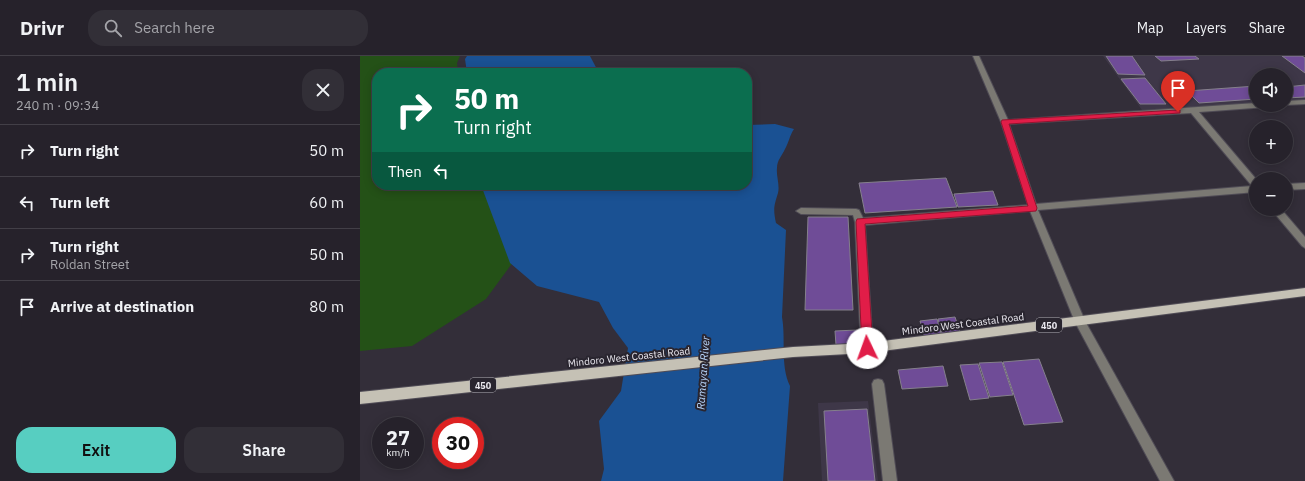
<!DOCTYPE html>
<meta charset="utf-8">
<style>
body{margin:0;font-family:"IBM Plex Sans",sans-serif;background:#322f37;color:#f1f3f6;height:100vh;display:flex;flex-direction:column;font-size:15px;white-space:nowrap}
*{box-sizing:border-box;margin:0}
p{font-size:13px;color:#a4a4a9}
.icon{flex:none;width:22px;height:22px;fill:none;stroke:currentColor;stroke-width:2;stroke-linecap:round;stroke-linejoin:round}
.map{position:relative;flex:1;overflow:hidden}
.drawer{display:flex;flex-direction:column;background:#26222b;width:360px}
.drawer>*{flex:none}
.banner{position:absolute;left:12px;top:12px;width:380px;height:122px;border-radius:16px;box-shadow:0 2px 10px #0003,0 0 0 1px #423f47;background:#0b6e4f;color:#fff;overflow:hidden}
.buttons{position:absolute;left:889px;top:12px;display:grid;gap:8px}
.buttons a{display:grid;place-items:center;width:44px;height:44px;border-radius:50%;background:#26222b;box-shadow:0 2px 10px #0003,0 0 0 1px #423f47;font-size:20px}
.speed{position:absolute;left:12px;top:361px;display:flex;gap:8px;font-size:20px;font-weight:700;text-align:center}
.speed>*{display:grid;place-content:center;width:52px;height:52px;border-radius:50%;background:#26222b;box-shadow:0 2px 10px #0003,0 0 0 1px #423f47;line-height:1}
.speed small{font-size:10px;font-weight:400}
.speed .limit{border:6px solid #d22;background:#fff;color:#111}
.pin{position:absolute;display:grid;place-items:center;width:34px;height:34px;color:#fff;margin:-41px -17px;border-radius:50% 50% 50% 0;rotate:-45deg;box-shadow:0 0 4px #0007}
.pin .icon{rotate:45deg}
.me{position:absolute;width:44px;margin:-22px;rotate:357deg;stroke-linejoin:round;filter:drop-shadow(0 0 3px #0008)}
.turn{display:flex;align-items:center;gap:14px;height:84px;padding:0 16px;font-size:18px}
.turn .icon{width:52px;height:52px;stroke-width:2.5}
.turn b{display:block;font-size:28px;line-height:34px}
.then{display:flex;align-items:center;height:38px;padding:0 16px;background:#0003;gap:8px;font-size:15px}
.round{display:grid;place-items:center;flex:none;width:42px;height:42px;border-radius:16px;background:#322f37}
.summary{display:flex;align-items:center;justify-content:space-between;height:68px;padding:0 16px}
h1{font-size:24px;font-weight:600;line-height:30px}
.cta{display:flex;gap:8px;margin-top:auto;padding:8px 16px}
.cta a{flex:1;height:46px;border-radius:16px;background:#57cec1;color:#111;font-size:16px;font-weight:600;line-height:46px;text-align:center}
.cta a+a{background:#322f37;color:#f1f3f6}
ul{padding:0;list-style:none}
li{display:flex;align-items:center;gap:12px;height:52px;padding:0 16px;border-top:1px solid #423f47}
li div{flex:1}
li b{display:block;font-size:15px}
li em{font-style:normal}
header{display:flex;align-items:center;gap:24px;box-sizing:border-box;height:56px;padding:0 20px;background:#26222b;border-bottom:1px solid #423f47}
header strong{font-size:19px}
nav{display:flex;gap:22px;margin-inline-start:auto;font-size:14px}
.search{width:280px;height:36px;background:#322f37;display:flex;align-items:center;gap:10px;box-sizing:border-box;padding:0 14px;border-radius:16px;color:#a4a4a9;font-size:15px}
main{display:flex;flex:1;min-height:0}
.map>svg:first-child{display:block}
.built{fill:#3e3748}
.green{fill:#245117}
.water{fill:#1a5193}
.building{fill:#6f4c97;stroke:#85808c}
.lines{fill:none;stroke-linecap:round;stroke-linejoin:round}
.minor-casing{stroke:#504c56;stroke-width:2}
.major-casing{stroke:#504c56;stroke-width:2}
.minor{fill:#7b7973;fill-rule:evenodd}
.major{fill:#c5c1b5;fill-rule:evenodd}
.route{fill:#e11d48;stroke:#92132f}
.labels{text-anchor:middle;dominant-baseline:central;stroke-width:4;stroke-linejoin:round;paint-order:stroke}
.shield{fill:#29252f;stroke:#b0aeb5;stroke-width:1}
.shield-label{font-size:9px;font-weight:bold;fill:#eae8ef}
.street-label{font-size:10px;fill:#eae8ef;stroke:#29252f}
.water-label{font-size:11px;font-style:italic;fill:#b9d6fb;stroke:#29252f}
</style>
<header>
<strong>Drivr</strong>
<div class="search"><svg class="icon" aria-label="search" viewBox="0 0 24 24"><circle cx="10" cy="10" r="6"/><path d="M15 15l6 6"/></svg>Search here</div>
<nav><a>Map</a><a>Layers</a><a>Share</a></nav>
</header>
<main>
<section class="drawer">
<div class="summary"><div><h1>1 min</h1><p>240 m · 09:34</p></div><a class="round"><svg class="icon" aria-label="close" viewBox="0 0 24 24"><path d="M6 6l12 12M18 6L6 18"/></svg></a></div>
<ul>
<li><svg class="icon" aria-label="right" viewBox="0 0 24 24"><path d="M7 20v-9h11M14 6l5 5-5 5"/></svg><div><b>Turn right</b></div><em>50 m</em></li>
<li><svg class="icon" aria-label="left" viewBox="0 0 24 24"><path d="M17 20v-9H6M10 6l-5 5 5 5"/></svg><div><b>Turn left</b></div><em>60 m</em></li>
<li><svg class="icon" aria-label="right" viewBox="0 0 24 24"><path d="M7 20v-9h11M14 6l5 5-5 5"/></svg><div><b>Turn right</b><p>Roldan Street</p></div><em>50 m</em></li>
<li><svg class="icon" aria-label="arrive" viewBox="0 0 24 24"><path d="M6 21V4h12l-3 4 3 4H6"/></svg><div><b>Arrive at destination</b></div><em>80 m</em></li>
</ul>
<div class="cta"><a>Exit</a><a>Share</a></div>
</section>
<div class="map">
<svg width="945" height="425" viewBox="0 0 945 425">
<rect width="100%" height="100%" fill="#332e39"/>
<g class="built">
<polygon points="743,0 943,0 945,1 945,44 926,45 926,19 896,19 896,47 782,54"/>
<polygon points="508,345 518,425 462,425 458,347"/>
</g>
<polygon class="green" points="0,0 100,0 97,7 98,17 17,17 17,129 124,129 156,202 126,243 52,290 0,295"/>
<g class="water">
<polygon points="107,0 230,0 239,17 107,17 105,3"/>
<path d="M415,68L434,73C429,81 429,86 425,93C422,100 417,104 417,112C416,120 420,129 418,137C414,150 413,153 416,167L426,174L422,261C426,283 420,309 430,330L423,425H241L244,413L239,365L261,335L268,292L253,272L239,246L177,230L150,207L121,129H387V69Z"/>
</g>
<g class="building">
<polygon points="746,0 772,0 785,19 758,18"/>
<polygon points="795,0 835,0 839,3 801,5"/>
<polygon points="922,0 942,0 945,2 945,17"/>
<polygon points="785,22 806,48 780,48 761,23"/>
<polygon points="945,29 945,41 926,42 926,31"/>
<polygon points="896,30 896,43 839,47 827,35"/>
<polygon points="586,122 597,151 505,157 499,127"/>
<polygon points="633,135 638,149 598,151 594,138"/>
<polygon points="448,161 488,161 493,254 445,254"/>
<polygon points="595,261 601,279 583,281 578,263"/>
<polygon points="577,263 582,281 565,283 560,265"/>
<polygon points="497,274 498,288 476,289 475,275"/>
<polygon points="679,303 703,366 664,369 643,306"/>
<polygon points="642,306 653,339 630,341 619,307"/>
<polygon points="618,308 629,342 610,344 600,309"/>
<polygon points="583,310 588,330 542,333 538,314"/>
<polygon points="507,353 515,425 468,425 464,355"/>
</g>
<g class="lines">
<g class="minor-casing">
<g id="minor">
<path d="M613,0H619L648,64L896,47V49H911L907,51L839,56L896,123V136L678,154L725,265L814,425H800L715,266L670,155L505,169L513,292L511,295L507,297L503,295L501,292L495,166L493,159L441,158L436,155L441,152L496,153L499,154L503,162L668,149L641,66ZM831,57L892,130L676,148L649,68Z"/>
<polygon points="945,44 945,48 926,49 925,49 926,45"/>
<polygon points="945,127 945,133 926,134 926,128"/>
<polygon points="911,153 921,153 945,181 945,192 942,190"/>
<polygon points="518,323 522,324 524,328 537,425 523,425 512,328 514,324"/>
</g>
</g>
<g class="major-casing">
<polygon id="major" points="945,232 945,240 507,297 433,301 0,348 0,336 433,291 507,287"/>
</g>
<use href="#minor" class="minor"/>
<use href="#major" class="major"/>
</g>
<polygon class="route" points="818,54 820,54 820,57 649,68 677,152 676,155 505,168 513,292 511,295 507,296 504,295 502,292 496,166 497,163 668,150 641,66 642,64"/>
<g class="labels">
<g class="shield">
<rect x="676" y="262" width="26" height="14" rx="3"/>
<rect x="110" y="322" width="26" height="14" rx="3"/>
</g>
<g class="shield-label">
<text x="689" y="269">450</text>
<text x="123" y="329">450</text>
</g>
<g class="street-label">
<text transform="translate(603 268) rotate(-7)">Mindoro West Coastal Road</text>
<text transform="translate(269 301) rotate(-6)">Mindoro West Coastal Road</text>
</g>
<g class="water-label">
<text transform="translate(343 317) rotate(-86)">Ramayan River</text>
</g>
</g>
</svg>
<div class="buttons">
<a><svg class="icon" aria-label="sound" viewBox="0 0 24 24"><path d="M4 9h4l5-4v14l-5-4H4zM17 9q2 3 0 6"/></svg></a>
<a>+</a>
<a>−</a>
</div>
<div class="speed"><div>27<small>km/h</small></div><div class="limit">30</div></div>
<div class="pin" style="left:818px;top:56px;background:#d93025"><svg class="icon" aria-label="arrive" viewBox="0 0 24 24"><path d="M6 21V4h12l-3 4 3 4H6"/></svg></div>
<svg class="me" style="left:507px;top:292px" viewBox="-20 -20 40 40"><circle r="19" fill="#fff"/><path d="M0-13L10 11 0 6-10 11z" fill="#e11d48"/></svg>
<div class="banner">
<div class="turn"><svg class="icon" aria-label="right" viewBox="0 0 24 24"><path d="M7 20v-9h11M14 6l5 5-5 5"/></svg><div><b>50 m</b>Turn right</div></div>
<div class="then">Then<svg class="icon" aria-label="left" viewBox="0 0 24 24"><path d="M17 20v-9H6M10 6l-5 5 5 5"/></svg></div>
</div>
</div>
</main>
